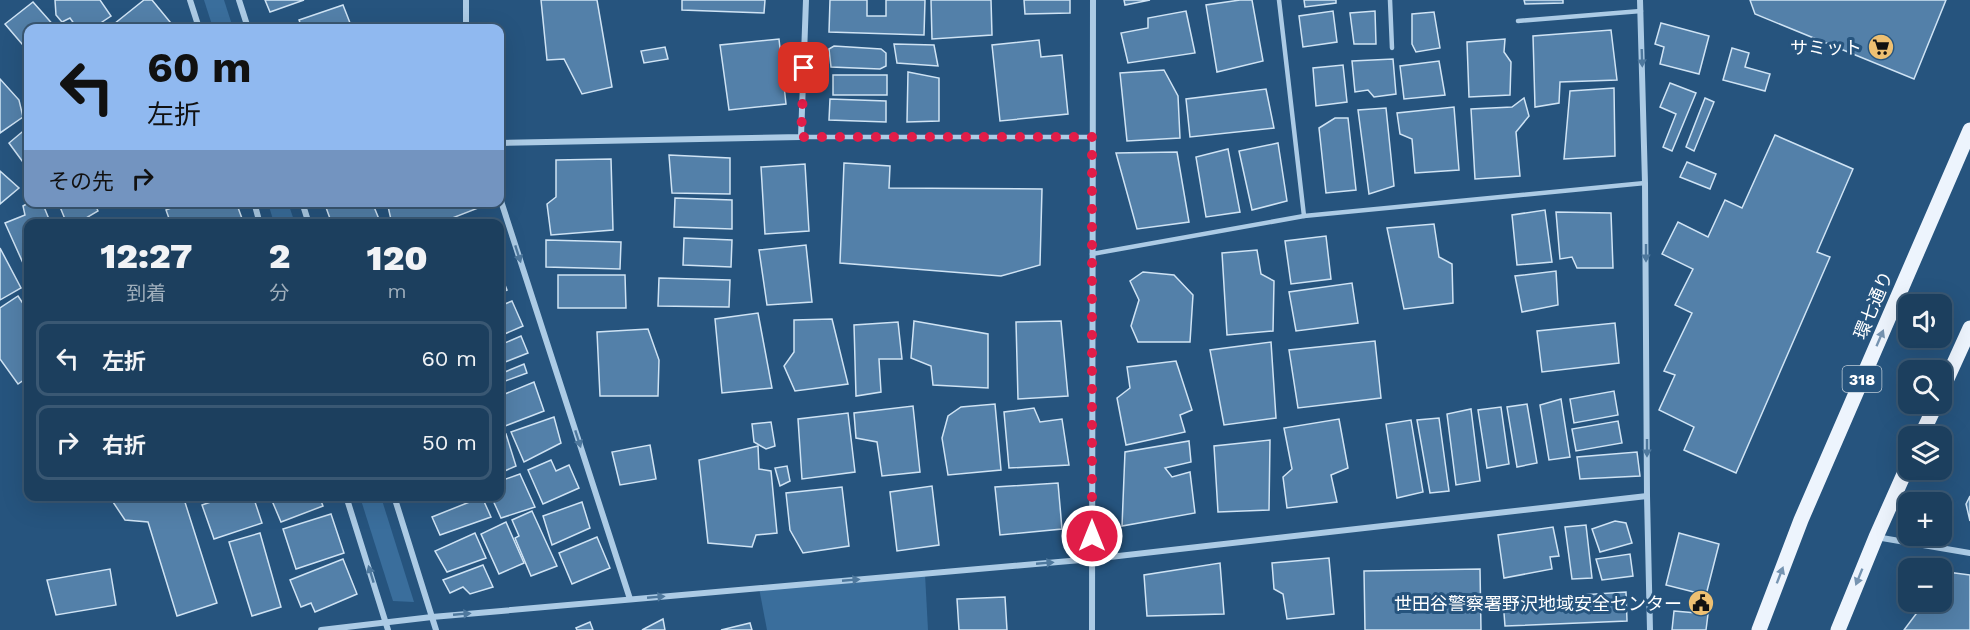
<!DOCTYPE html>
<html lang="ja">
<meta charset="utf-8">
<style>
body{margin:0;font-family:"Work Sans","Noto Sans JP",sans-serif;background:#254664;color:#f1f3f6;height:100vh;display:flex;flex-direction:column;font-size:22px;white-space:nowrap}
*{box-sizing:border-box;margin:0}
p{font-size:20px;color:#a0afbc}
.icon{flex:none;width:33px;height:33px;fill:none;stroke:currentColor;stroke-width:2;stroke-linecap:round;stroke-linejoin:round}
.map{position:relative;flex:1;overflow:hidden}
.sheet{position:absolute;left:24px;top:219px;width:480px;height:282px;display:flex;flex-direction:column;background:#1c3f5e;border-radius:12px;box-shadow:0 6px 24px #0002,0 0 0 2px #3a5873}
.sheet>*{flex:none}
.top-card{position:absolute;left:24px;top:24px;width:480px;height:183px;border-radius:12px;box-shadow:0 6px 24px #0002,0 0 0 2px #3a5873;background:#90b9f0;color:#111;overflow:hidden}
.controls{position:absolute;left:1898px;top:294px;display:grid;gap:12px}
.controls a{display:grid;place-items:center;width:54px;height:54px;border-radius:12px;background:#1c3f5e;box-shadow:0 6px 24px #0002,0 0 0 2px #3a5873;font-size:30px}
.pin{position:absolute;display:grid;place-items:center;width:51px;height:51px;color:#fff;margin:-26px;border-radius:12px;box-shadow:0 3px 9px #0006}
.me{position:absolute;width:66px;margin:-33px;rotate:0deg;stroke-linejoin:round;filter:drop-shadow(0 0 4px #0008)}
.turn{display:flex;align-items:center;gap:21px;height:126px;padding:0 24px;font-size:27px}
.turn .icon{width:78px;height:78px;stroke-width:2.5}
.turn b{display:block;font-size:42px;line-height:51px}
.then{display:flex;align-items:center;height:57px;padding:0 24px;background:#0003;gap:12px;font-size:22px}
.eta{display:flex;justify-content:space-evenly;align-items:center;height:102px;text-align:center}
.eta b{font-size:36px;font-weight:800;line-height:42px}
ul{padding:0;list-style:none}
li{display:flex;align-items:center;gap:18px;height:75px;margin:0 12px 9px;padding:0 12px;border:3px solid #3a5873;border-radius:12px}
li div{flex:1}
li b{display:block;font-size:22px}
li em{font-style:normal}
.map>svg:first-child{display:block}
.garden{fill:#3a6e9c}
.building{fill:#5380a9;stroke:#cfe3f4;stroke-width:1.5}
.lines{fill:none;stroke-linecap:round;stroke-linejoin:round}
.service{stroke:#accbe5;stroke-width:4.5}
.minor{stroke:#accbe5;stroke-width:6}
.primary{stroke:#edf4fd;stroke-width:15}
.oneway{fill:#4e789d}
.oneway2{fill:#7694b1}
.route{stroke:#e11d48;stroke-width:10;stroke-dasharray:0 18}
.labels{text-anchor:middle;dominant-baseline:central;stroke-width:6;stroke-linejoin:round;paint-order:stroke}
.shield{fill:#26547e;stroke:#beccd8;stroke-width:1.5}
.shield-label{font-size:16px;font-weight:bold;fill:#fff}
.poi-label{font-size:18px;fill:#fff;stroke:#26547e;text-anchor:end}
.street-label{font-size:18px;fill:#fff;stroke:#26547e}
</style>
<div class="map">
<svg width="1970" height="630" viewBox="0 0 1970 630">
<rect width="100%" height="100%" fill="#26547e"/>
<g class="garden">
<polygon points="204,0 224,0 233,28 213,28"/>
<polygon points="268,203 288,203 295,223 274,223"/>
<polygon points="360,497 381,497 414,602 393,601"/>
<polygon points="925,574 928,630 767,630 759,588"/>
</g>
<g class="building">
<polygon points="55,0 100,0 111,16 93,28 77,28 70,18 62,22 56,15"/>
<polygon points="144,0 152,0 175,28 109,28"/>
<polygon points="265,0 304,0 270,12"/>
<polygon points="541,0 597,0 612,87 582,94 564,59 547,60"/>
<polygon points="682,0 765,0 764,13 682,10"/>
<polygon points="830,0 867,0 867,16 886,16 886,0 925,0 924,35 829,32"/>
<polygon points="931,0 991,0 992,35 932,39"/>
<polygon points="1024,0 1070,0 1070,13 1025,14"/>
<polygon points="1124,0 1150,0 1125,5"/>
<polygon points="1240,0 1252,0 1263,61 1217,72 1206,5"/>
<polygon points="1304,0 1336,0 1336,3 1305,7"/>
<polygon points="1524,0 1563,0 1563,3 1525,4"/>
<polygon points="1750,0 1946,0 1914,79 1755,14"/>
<polygon points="33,2 56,28 28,28 28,51 5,24"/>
<polygon points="343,5 352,28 302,28 299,20"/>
<polygon points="1186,11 1195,53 1128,63 1121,33 1148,28 1148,18"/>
<polygon points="1333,11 1337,42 1303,47 1299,16"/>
<polygon points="1375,11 1376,44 1354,44 1350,13"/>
<polygon points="1434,12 1440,48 1416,52 1412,44 1412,14"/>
<polygon points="1661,23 1709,36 1699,74 1660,64 1664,47 1655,44"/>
<polygon points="1611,30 1617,80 1560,82 1559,103 1535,107 1533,36"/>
<polygon points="779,39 786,104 729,110 720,45"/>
<polygon points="1505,39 1504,52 1511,62 1510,95 1469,97 1467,42"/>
<polygon points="1039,40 1041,57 1062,55 1068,114 1000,121 992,45"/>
<polygon points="894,44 934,45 938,66 897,63"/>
<polygon points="834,46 881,49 886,53 886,66 880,69 831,67 829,49"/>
<polygon points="665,47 668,59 644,63 641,51"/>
<polygon points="1732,48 1749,53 1745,67 1770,74 1765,91 1723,80"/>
<polygon points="1393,59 1396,94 1374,97 1368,90 1355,92 1352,61"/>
<polygon points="1439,61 1445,95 1404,99 1400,66"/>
<polygon points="1343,65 1347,102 1316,106 1313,68"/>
<polygon points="1164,70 1178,96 1180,138 1127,141 1120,73"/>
<polygon points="908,72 939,78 939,121 907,122"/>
<rect x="833" y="75" width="54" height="20"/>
<polygon points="0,79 19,100 23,117 0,133"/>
<polygon points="1670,83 1696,93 1672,151 1663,147 1676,114 1660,107"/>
<polygon points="1614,88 1615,156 1564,159 1570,91"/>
<polygon points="1266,89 1274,128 1190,137 1186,99"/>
<polygon points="1524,98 1529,116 1516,132 1520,176 1475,179 1471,109 1512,107"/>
<polygon points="1705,98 1714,102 1694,151 1686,147"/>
<polygon points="830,99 886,101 886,122 829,120"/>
<polygon points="1454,107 1459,170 1415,173 1412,139 1400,134 1397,113"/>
<polygon points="1386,108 1394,186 1369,194 1358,110"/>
<polygon points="1335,118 1348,118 1356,190 1326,193 1319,128"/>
<polygon points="28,127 28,169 9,143"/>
<polygon points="1775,135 1853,169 1817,252 1830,257 1736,473 1684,450 1694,427 1659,410 1675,375 1664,371 1692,313 1675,305 1693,269 1662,254 1678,222 1708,237 1725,200 1742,208"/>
<polygon points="1278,143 1287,201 1252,210 1239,151"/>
<polygon points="1228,149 1240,212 1206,217 1196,157"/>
<polygon points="1177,152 1189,222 1137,229 1116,153"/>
<polygon points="669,155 730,158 730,194 672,193"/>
<polygon points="611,159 613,230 551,235 547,204 556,197 556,160"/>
<polygon points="1687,162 1716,174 1710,189 1680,177"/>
<polygon points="844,163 890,166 889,188 1042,189 1040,265 1001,276 840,263"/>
<polygon points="805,164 809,231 765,234 761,167"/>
<polygon points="0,171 19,188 0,204"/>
<polygon points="675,198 732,200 732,229 674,227"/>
<polygon points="30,202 42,202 51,224 28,224 27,272 5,223 25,215 23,206"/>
<polygon points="58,202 94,202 98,211 76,224 67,224"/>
<polygon points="186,202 236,202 244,224 171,224 166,210"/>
<polygon points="324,202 372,202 381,224 332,224"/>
<polygon points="387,202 484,202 486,205 437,224 392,224"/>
<polygon points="1545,210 1552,262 1517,265 1512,215"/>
<polygon points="1556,212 1611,213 1613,268 1577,268 1572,257 1560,259"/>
<polygon points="1434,224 1439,257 1452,264 1453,303 1404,309 1387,228"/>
<polygon points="1326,236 1331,279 1291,284 1285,241"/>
<polygon points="684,238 732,240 731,267 683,265"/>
<polygon points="546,240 621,242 620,269 546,267"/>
<polygon points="806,245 812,302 767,305 759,250"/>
<polygon points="0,248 21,288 0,300"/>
<polygon points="1257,250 1261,274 1274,281 1273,331 1227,335 1222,253"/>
<polygon points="1556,271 1558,305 1522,312 1515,276"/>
<polygon points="500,272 507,290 500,293"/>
<polygon points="1143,272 1174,275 1193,295 1190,342 1138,342 1131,326 1139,300 1130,281"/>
<polygon points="558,275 625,275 626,308 558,308"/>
<polygon points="659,278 730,280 729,307 658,306"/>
<polygon points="1352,283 1358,323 1296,331 1289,292"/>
<polygon points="18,296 28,311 28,377 18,384 0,359 0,308"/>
<polygon points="512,301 523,326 500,336 500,306"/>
<polygon points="758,313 772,388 722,393 715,319"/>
<polygon points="832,319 848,384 795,391 784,366 794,352 794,320"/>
<polygon points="914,321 988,334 988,388 933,385 931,366 911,358"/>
<polygon points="1061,321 1068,396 1018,399 1016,322"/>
<polygon points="898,322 902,359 879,359 881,392 856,396 854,325"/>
<polygon points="1615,323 1619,363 1542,372 1537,331"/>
<polygon points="648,329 659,360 658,396 600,396 597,332"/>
<polygon points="521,336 528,353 500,364 500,345"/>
<polygon points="1375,341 1381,398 1298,408 1289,350"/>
<polygon points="1271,342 1276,418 1224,425 1210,350"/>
<polygon points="1176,361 1192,410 1180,415 1185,432 1126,445 1117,398 1130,388 1127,367"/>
<polygon points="524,364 527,373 500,383 500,374"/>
<polygon points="534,382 544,411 500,428 500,396"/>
<polygon points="1614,391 1618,415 1574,423 1570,399"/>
<polygon points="1561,399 1570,457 1549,460 1540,405"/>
<polygon points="995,404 1001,470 948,475 942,438 948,416 961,407"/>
<polygon points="1527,404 1537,463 1517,467 1507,407"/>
<polygon points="913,406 920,472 882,476 877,442 856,438 854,413"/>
<polygon points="1501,407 1509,464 1487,468 1478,410"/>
<polygon points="1034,408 1040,422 1062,419 1069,465 1009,468 1004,412"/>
<polygon points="1471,409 1480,481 1456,485 1447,414"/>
<polygon points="848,413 855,472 802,479 798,419"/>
<polygon points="554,417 561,443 524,462 511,432"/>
<polygon points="1439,418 1449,491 1430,493 1417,420"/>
<polygon points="1339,419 1348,468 1331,475 1337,502 1287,508 1283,477 1292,469 1284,428"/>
<polygon points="1411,420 1423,492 1397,498 1386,424"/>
<polygon points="1618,421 1622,443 1576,451 1572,429"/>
<polygon points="771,422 775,446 766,449 754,442 752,424"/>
<polygon points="506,434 516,466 500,473 500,437"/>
<polygon points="1270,440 1269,510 1218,512 1214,446"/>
<polygon points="1189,441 1191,462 1165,468 1172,477 1190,472 1195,513 1122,526 1125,452"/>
<polygon points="650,445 656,479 620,485 612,452"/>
<polygon points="758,446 759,469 771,471 777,533 756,535 752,547 708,543 699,460"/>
<polygon points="1637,452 1640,476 1580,479 1577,457"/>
<polygon points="551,460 556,471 569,465 579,488 543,504 528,470"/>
<polygon points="787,466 790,481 780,486 775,468"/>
<polygon points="520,474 535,507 501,518 491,496 500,496 500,481"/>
<polygon points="1058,483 1062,529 1000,535 995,487"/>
<polygon points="932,486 939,545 897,551 890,492"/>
<polygon points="842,487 849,546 803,553 790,530 786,493"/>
<polygon points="109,496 183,496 217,603 177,616 148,522 125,520"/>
<polygon points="228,496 253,496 262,523 214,539 202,505"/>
<polygon points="270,496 319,496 323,506 281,522"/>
<polygon points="1970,496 1970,521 1966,504"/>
<polygon points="482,497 491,517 440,535 432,517"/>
<polygon points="582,502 590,528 552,545 543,516"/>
<polygon points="532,511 557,566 531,576 515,538 519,536 512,520"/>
<polygon points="331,514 344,553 296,569 283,529"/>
<polygon points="1615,521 1626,523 1632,543 1600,552 1592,529"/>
<polygon points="506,522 524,563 499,574 481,534"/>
<polygon points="1586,525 1592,578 1572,579 1565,527"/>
<polygon points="1553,527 1559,556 1550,557 1552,569 1504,578 1498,535"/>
<polygon points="260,533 281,607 252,616 229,542"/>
<polygon points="475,533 486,558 447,572 435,551"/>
<polygon points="1679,533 1719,544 1706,595 1666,585"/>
<polygon points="597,537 610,568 572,584 559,553"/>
<polygon points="1630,554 1633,576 1602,580 1596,559"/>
<polygon points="1329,558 1334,614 1287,619 1283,594 1274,589 1272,563"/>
<polygon points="343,559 357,594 315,612 311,603 301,607 290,580"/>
<polygon points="1220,563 1224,614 1147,616 1144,575"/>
<polygon points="483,565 493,587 470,594 463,587 450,593 443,580"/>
<polygon points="110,569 116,605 56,615 47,580"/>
<polygon points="1480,569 1481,630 1365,630 1364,571"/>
<polygon points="1947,572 1970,575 1970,630 1904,630 1925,602 1941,602 1941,580"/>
<polygon points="1626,592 1627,621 1505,626 1503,600"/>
<polygon points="1005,597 1007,630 959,630 957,599"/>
<polygon points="1674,611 1708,614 1706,630 1672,630"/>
<polygon points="663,619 665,630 642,630"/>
<polygon points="590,622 593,630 577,630 576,628"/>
<polygon points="750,623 752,630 721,630"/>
</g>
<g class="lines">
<g class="service">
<polyline points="1279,0 1304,216"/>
<polyline points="1390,0 1392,48"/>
<polyline points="1518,21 1641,11"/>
<polyline points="801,137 1092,137"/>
<polyline points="1092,254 1304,216 1645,183"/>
</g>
<g class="minor">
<polyline points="190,0 199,28"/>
<polyline points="239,0 248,28"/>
<polyline points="466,0 466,28"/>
<polyline points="1640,0 1645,183 1647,496 1650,630"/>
<polyline points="500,143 801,137 806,0"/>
<polyline points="500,198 630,599"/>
<polyline points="254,202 260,224"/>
<polyline points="302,202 309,224"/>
<polyline points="346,496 388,630"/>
<polyline points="394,496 436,630"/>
<polyline points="1876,537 1970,553"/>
<polyline points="321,630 432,617 1092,559 1647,496"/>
<polyline points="1092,630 1093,0"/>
</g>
<g class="primary">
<polyline points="1941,392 1970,328"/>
<polyline points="1921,436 1936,404"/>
<polyline points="1759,630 1801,520 1970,130"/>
<polyline points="1838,630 1876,537 1908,465"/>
</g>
</g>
<defs><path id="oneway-solid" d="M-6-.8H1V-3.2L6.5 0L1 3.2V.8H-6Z" transform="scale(1.5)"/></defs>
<g class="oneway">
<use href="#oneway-solid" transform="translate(1642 58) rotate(88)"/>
<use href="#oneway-solid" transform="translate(1646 253) rotate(90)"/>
<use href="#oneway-solid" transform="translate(518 254) rotate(72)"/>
<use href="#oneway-solid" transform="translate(578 439) rotate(72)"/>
<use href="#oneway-solid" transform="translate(1647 448) rotate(90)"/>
<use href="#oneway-solid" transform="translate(1045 563) rotate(-5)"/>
<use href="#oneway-solid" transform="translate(371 574) rotate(-107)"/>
<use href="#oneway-solid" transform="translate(851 580) rotate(-5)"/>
<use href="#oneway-solid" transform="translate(656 597) rotate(-5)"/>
<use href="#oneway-solid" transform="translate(462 614) rotate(-5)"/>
</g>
<g class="oneway2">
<use href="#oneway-solid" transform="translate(1880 338) rotate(-67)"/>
<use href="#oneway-solid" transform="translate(1780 575) rotate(-69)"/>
<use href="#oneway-solid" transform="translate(1859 577) rotate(112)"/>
</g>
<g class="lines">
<polyline class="route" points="804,68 801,137 1092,137 1092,536"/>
</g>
<defs>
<g id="supermarket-disc" transform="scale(1.35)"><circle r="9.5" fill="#eec072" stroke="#26547e"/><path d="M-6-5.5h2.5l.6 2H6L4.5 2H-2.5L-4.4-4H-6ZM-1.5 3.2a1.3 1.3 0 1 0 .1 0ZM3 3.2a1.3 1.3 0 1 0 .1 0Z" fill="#111"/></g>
<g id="civic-disc" transform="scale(1.35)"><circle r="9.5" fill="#eec072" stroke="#26547e"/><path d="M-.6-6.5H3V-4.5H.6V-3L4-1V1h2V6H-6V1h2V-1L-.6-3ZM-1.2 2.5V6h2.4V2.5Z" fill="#111"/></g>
</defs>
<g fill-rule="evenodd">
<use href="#supermarket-disc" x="1881" y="47"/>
<use href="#civic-disc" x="1701" y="603"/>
</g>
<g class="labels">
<rect class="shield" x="1842.5" y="366" width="39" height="26" rx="4.5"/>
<g class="shield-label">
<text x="1862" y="379">318</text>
</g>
<g class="poi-label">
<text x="1862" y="47">サミット</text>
<text x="1682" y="603">世田谷警察署野沢地域安全センター</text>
</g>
<g class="street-label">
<text transform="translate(1873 305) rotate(-67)">環七通り</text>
</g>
</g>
</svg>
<div class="controls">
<a><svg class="icon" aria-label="sound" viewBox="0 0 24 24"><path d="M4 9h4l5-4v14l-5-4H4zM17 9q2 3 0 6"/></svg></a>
<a><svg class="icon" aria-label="search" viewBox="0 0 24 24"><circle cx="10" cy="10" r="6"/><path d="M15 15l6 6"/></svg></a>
<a><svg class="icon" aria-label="layers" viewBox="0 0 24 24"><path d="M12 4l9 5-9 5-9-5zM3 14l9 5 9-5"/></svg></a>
<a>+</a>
<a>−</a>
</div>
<div class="pin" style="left:804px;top:68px;background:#d93025"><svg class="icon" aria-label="arrive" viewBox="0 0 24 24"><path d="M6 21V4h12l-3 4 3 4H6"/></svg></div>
<svg class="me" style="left:1092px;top:536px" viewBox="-20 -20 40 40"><circle r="17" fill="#e11d48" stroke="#fff" stroke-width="3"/><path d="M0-11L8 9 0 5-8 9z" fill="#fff"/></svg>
<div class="top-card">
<div class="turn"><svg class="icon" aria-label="left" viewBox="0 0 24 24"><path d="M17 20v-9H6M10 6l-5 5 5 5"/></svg><div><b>60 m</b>左折</div></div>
<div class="then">その先<svg class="icon" aria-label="right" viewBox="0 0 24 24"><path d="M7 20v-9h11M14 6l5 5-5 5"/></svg></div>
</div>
<section class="sheet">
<div class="eta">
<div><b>12:27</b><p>到着</p></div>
<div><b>2</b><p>分</p></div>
<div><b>120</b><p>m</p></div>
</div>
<ul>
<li><svg class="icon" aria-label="left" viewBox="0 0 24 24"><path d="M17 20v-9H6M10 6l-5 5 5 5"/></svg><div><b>左折</b></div><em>60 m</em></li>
<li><svg class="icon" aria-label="right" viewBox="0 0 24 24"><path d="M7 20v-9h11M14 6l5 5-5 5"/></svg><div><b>右折</b></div><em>50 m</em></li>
</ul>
</section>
</div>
